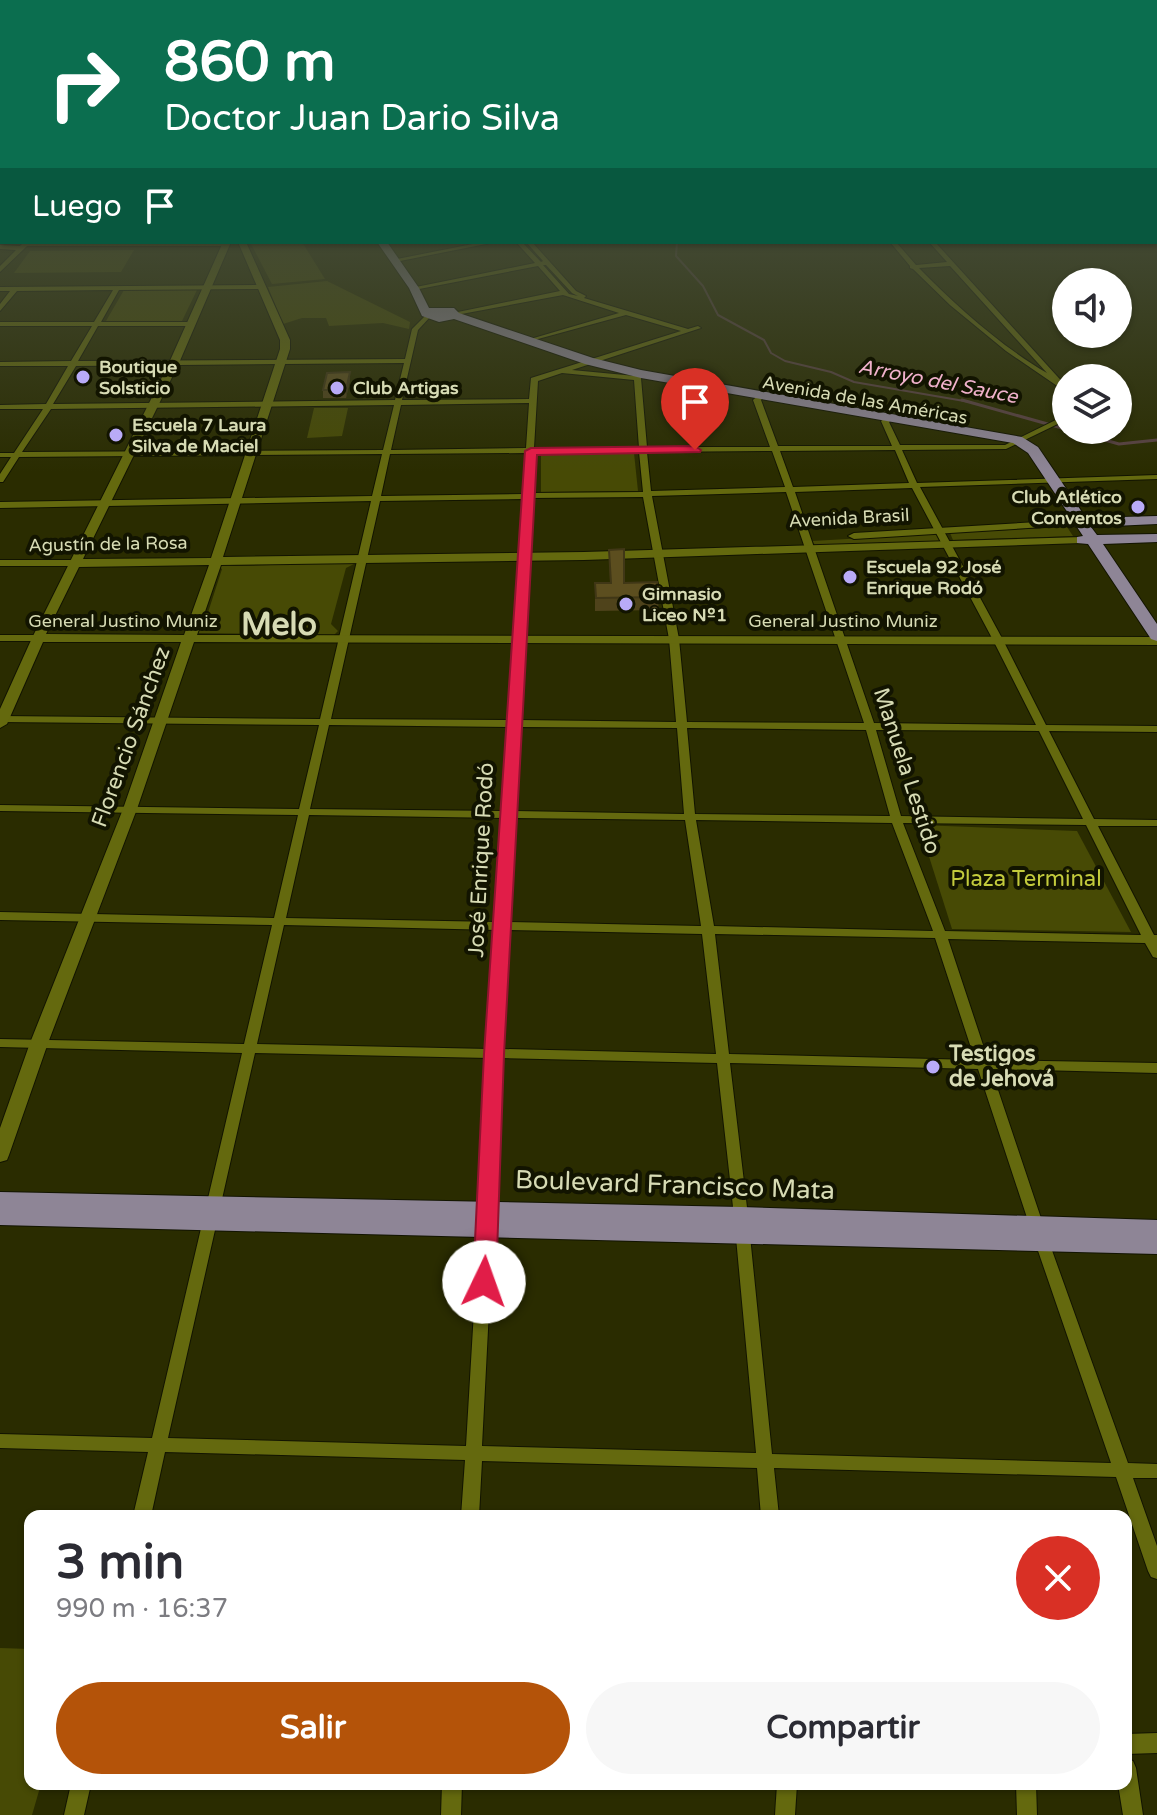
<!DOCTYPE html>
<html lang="es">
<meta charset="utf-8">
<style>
body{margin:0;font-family:"Varela Round",sans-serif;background:#f7f7f7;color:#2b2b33;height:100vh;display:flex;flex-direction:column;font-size:30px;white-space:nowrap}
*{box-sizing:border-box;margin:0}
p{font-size:26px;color:#7c7c81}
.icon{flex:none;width:44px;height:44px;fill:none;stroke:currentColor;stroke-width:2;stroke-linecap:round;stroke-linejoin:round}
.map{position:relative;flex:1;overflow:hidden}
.details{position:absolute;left:24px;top:1510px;width:1108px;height:280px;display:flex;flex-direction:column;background:#fff;border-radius:16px;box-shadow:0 2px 6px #0004}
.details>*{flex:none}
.top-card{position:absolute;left:0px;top:0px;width:1158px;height:244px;box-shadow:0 2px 6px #0004;background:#0b6e4f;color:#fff;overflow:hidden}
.buttons{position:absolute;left:1052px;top:268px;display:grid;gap:16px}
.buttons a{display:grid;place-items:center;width:80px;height:80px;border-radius:50%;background:#fff;box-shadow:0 2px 6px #0004;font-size:40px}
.pin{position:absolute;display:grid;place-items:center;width:68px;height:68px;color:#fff;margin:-82px -34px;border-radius:50% 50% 50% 0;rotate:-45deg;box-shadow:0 0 8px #0007}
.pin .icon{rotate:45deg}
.me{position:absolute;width:88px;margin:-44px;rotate:3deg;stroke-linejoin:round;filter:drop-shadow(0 0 6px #0008)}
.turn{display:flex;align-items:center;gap:28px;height:168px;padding:0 32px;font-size:36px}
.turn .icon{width:104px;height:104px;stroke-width:2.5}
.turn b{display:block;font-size:56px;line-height:68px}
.then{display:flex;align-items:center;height:76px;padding:0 32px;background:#0003;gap:16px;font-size:30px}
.round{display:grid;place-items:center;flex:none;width:84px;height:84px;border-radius:42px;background:#f7f7f7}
.head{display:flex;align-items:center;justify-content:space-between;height:136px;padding:0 32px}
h1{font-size:48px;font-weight:700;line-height:60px}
.cta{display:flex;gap:16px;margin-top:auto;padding:16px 32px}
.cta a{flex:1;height:92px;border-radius:48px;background:#b45309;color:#fff;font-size:32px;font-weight:700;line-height:92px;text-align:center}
.cta a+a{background:#f7f7f7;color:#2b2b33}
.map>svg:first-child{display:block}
.green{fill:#474a05}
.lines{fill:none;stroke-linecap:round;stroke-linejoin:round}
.stream-far1{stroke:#594243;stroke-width:2}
.stream{stroke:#594243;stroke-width:3}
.minor-casing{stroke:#121400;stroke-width:2}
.tertiary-casing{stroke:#121400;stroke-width:2}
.primary-casing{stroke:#121400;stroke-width:2}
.minor{fill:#64690e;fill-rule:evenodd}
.tertiary{fill:#64690e;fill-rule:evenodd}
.primary{fill:#8e8596;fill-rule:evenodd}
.wall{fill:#4f431b}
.shaded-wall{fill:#403716}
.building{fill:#5c4e1f;stroke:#403716;stroke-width:2}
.route{fill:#e11d48;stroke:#92132f;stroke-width:2}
.poi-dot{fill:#b9abf7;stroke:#121400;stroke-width:3}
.labels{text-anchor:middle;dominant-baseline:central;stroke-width:8;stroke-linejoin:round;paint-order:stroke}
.far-poi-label{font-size:18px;font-weight:bold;fill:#d7dbb4;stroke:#121400;text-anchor:start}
.far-street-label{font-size:18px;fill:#d7dbb4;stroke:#121400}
.far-water-label{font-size:20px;font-style:italic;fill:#f0b1cb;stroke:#121400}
.street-label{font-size:22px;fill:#d7dbb4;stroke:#121400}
.park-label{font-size:22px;fill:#c3cb3c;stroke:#121400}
.poi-label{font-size:22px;font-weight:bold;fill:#d7dbb4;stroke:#121400;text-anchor:start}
.near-street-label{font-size:26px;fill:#d7dbb4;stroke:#121400}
.far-town-label{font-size:32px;font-weight:bold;fill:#d7dbb4;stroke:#121400}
</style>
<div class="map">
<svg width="1157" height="1815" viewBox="0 0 1157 1815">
<rect width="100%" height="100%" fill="#2a2c00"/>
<g class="green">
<polygon points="250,242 302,242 325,279 272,284"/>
<polygon points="134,250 121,272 14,273 30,251"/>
<polygon points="327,281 410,322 409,329 383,323 329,326 326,318 302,318 283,324 268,287"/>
<polygon points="124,290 197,290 182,321 106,321"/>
<polygon points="314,408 348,408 342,436 307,438"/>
<polygon points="634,453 638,491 541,492 541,454"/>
<polygon points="1067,527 1073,536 953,540 950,533"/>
<polygon points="936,534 940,541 815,545 812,541"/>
<polygon points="341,563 354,564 346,568 331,624 338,631 334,635 197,633 203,628 222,569 219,567 221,564 235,566"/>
<polygon points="919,825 1077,831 1131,932 952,929"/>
<polygon points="0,1648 30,1649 30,1784 41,1784 32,1815 0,1815"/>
</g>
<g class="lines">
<polyline class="stream-far1" points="677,242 676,256 703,286 718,315 764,340 771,353 785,361 831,372 854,382 970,402"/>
<polyline class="stream" points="962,400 1119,444 1157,440"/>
<g class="minor-casing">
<g id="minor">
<rect x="0" y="233" width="2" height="4"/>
<polygon points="24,242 227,242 230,244 227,246 27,246 0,272 0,266 16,250 0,249 0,245 20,246"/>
<polygon points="483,242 496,242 395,262 392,260"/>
<path d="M516,242H522L541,262L543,261L526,242H532L576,291L586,296L584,298L688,329L698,326L701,328L572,370L635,376L638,372H644L645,374L641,378L647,447H770L753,400L761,393L765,395L761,400L778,446H892L881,421L890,415L894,417L889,422L900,445H1005L1066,415V420L1006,449L902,450L917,483L1157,475V479L920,487L1003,640L1046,725L1157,726V732L1049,731L1094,819L1157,820V826H1098L1154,935H1157V958L1153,957L1145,943L948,939L988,1060L1157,1063V1073L991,1069L1049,1242L1128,1463L1157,1464V1478H1133L1157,1546V1579L1151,1577L1148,1571L1116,1477L774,1468L779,1516H761L757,1468L482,1461L479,1516H461L465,1460L165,1452L151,1516H133L148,1452L0,1448V1434L152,1438L242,1053L0,1047V1039L244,1044L272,925L0,920V912L274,918L298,815L0,811V805L299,809L319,725L0,722V716L320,719L371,501L0,508V502L372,496L382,454L19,457L3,482H0V474L11,457H0V453H14L43,409H0V405L46,404L68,366H0V362L71,361L92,326H0V322H94L113,290L17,291L0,311V304L10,291H0V287L260,285L263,287L260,289L119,290L101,322H191L194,324L191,326H98L78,361L405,359L412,329L426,315H430V317L418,330L402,400L529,399L531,378L681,331L626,315L527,342V340L619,313L563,295L456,315L453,313L560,291L538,266L414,290L411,288L535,263ZM543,265H546L572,293L578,296L569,294ZM404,363L395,400L53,404L76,366ZM562,373L634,380L639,448H534L538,381ZM529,403L526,448L391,450L401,405ZM394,405L383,450L22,452L51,409ZM895,450L909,483L793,487L780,451ZM772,451L785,487L651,491L647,452ZM639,452L643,492L532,493L534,453ZM526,453L523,494L381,496L390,454ZM912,488L993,640L1036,725L874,723L795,492ZM786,492L864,723L687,722L679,639L652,496ZM643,497L669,639L676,722L520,720L531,498ZM523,499L510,720L331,719L380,501ZM329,725L509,727L504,811L310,809ZM520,727L677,728L684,814L515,811ZM687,728L866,730L890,816L695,814ZM876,730L1039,731L1083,819L901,816ZM309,815L504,818L497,922L286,918ZM515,818L685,820L701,926L510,922ZM696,820L892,823L933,931L714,926ZM903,823L1086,825L1141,935L945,931ZM284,925L497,930L490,1049L257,1044ZM509,930L702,934L716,1054L503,1049ZM715,934L935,938L975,1060L729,1054ZM255,1053L489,1058L466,1446L168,1438ZM502,1058L717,1063L734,1216L756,1453L482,1446ZM730,1063L978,1069L1035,1242L1111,1463L772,1454L748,1216Z"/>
<path d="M890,242H896L916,265L947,262L929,242H935L1066,386V392L1006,351L950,305L913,269L910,268V266ZM950,266L1047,373C1002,347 955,305 919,268Z"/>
<polygon points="0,560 75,560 79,563 75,566 0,566"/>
<polygon points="0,635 38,635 43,638 38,641 0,641"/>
<polygon points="1157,1733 1157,1753 1126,1754 1126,1734"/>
<polygon points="1126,1758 1133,1761 1136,1768 1143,1815 1123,1815 1118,1784 1126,1784"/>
<polygon points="71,1784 91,1784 84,1815 64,1815"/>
<polygon points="442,1784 462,1784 461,1815 441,1815"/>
<polygon points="777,1784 797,1784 795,1815 775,1815"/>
<polygon points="1016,1784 1036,1784 1037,1815 1017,1815"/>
</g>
</g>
<g class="tertiary-casing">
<g id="tertiary">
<path d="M223,242H231L179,363L83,559L211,558L280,349V340L238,242H246L290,340V349L223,557L584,552L1082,537L1088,540L1082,543L584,560L221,565L197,635L1157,637V645L194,642L137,809L48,1043L9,1155L7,1160L0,1162V1128L30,1043L123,809L181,642H43L7,724L0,728V709L32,638L169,363ZM209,565L184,635L46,634L79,567Z"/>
<polygon points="1072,520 1078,523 1076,525 854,539 848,536 854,533"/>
</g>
</g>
<g class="primary-casing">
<g id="primary">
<polygon points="377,242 387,242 419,288 429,308 454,308 459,313 593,358 641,370 1022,437 1038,447 1086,518 1157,516 1157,524 1091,527 1097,535 1157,534 1157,542 1103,544 1157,624 1157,641 1151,639 1088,544 1077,543 1077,537 1083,536 1077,527 1066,523 1072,519 1028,453 1013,443 641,378 585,364 454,319 439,322 422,316 409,288"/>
<polygon points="0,1192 741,1207 1157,1220 1157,1254 0,1225"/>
</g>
</g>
<use href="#minor" class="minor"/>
<use href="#tertiary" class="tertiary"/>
<use href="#primary" class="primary"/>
</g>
<g class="wall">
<polygon points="350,372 350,380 346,398 323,398 323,390"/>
<polygon points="609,550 624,583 659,597 658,610 595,611 595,583 610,583"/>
</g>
<polygon class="shaded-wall" points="350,372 350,380 346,398 346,390"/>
<g class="building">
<polygon points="350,372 346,390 323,390 327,373"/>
<polygon points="624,549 624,583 657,582 659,597 596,598 595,583 611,583 609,550"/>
</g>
<linearGradient id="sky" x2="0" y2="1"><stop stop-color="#171800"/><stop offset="0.46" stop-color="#444b37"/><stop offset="1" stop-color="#444b37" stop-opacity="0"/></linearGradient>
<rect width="1157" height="472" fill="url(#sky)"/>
<polygon class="route" points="695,446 701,450 700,452 537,455 504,1054 496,1282 493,1289 484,1291 476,1289 473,1282 484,1054 525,451 531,448"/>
<g class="poi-dot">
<circle cx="83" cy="377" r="8"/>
<circle cx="337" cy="388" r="8"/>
<circle cx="116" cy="435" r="8"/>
<circle cx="1138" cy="507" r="8"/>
<circle cx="850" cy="577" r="8"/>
<circle cx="626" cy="604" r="8"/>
<circle cx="933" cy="1067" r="8"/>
</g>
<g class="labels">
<g class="far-poi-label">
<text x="99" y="367">Boutique<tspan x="99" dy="21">Solsticio</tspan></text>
<text x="353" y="388">Club Artigas</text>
<text x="132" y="425">Escuela 7 Laura<tspan x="132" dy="21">Silva de Maciel</tspan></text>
<text x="1122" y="497" text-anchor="end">Club Atlético<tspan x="1122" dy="21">Conventos</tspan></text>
<text x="866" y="567">Escuela 92 José<tspan x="866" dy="21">Enrique Rodó</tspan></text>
<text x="642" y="594">Gimnasio<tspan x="642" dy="21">Liceo Nº1</tspan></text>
</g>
<g class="far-street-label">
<text transform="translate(865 400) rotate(10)">Avenida de las Américas</text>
<text transform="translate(849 518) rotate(-3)">Avenida Brasil</text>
<text transform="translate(108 544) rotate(-1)">Agustín de la Rosa</text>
<text x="123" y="621">General Justino Muniz</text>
<text x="843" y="621">General Justino Muniz</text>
</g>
<g class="far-water-label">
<text transform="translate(938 382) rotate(11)">Arroyo del Sauce</text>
</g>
<g class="street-label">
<text transform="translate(131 737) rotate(-70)">Florencio Sánchez</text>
<text transform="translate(907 771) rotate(72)">Manuela Lestido</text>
<text transform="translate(481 860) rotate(-87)">José Enrique Rodó</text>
</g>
<g class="park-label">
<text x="1026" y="879">Plaza Terminal</text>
</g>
<g class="poi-label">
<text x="949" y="1054">Testigos<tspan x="949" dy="25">de Jehová</tspan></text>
</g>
<g class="near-street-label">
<text transform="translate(675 1185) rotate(2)">Boulevard Francisco Mata</text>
</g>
<g class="far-town-label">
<text x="279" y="625">Melo</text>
</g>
</g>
</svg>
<div class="buttons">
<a><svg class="icon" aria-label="sound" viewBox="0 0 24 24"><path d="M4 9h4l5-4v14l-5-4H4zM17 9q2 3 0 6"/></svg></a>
<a><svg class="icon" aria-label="layers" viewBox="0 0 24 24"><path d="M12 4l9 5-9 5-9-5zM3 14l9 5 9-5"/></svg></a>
</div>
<div class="pin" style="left:695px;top:450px;background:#d93025"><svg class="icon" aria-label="arrive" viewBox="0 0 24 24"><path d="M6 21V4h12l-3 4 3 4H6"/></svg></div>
<svg class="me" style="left:484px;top:1282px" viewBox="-20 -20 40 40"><circle r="19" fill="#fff"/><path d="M0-13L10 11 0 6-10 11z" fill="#e11d48"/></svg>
<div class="top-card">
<div class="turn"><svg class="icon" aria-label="right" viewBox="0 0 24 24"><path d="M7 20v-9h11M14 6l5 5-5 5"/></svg><div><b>860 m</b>Doctor Juan Dario Silva</div></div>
<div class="then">Luego<svg class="icon" aria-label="arrive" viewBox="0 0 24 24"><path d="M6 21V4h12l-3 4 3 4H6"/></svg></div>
</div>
<section class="details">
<div class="head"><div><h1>3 min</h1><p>990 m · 16:37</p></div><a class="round" style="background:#d93025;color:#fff"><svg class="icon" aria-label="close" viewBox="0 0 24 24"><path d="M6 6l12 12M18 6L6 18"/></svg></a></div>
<div class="cta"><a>Salir</a><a>Compartir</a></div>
</section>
</div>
